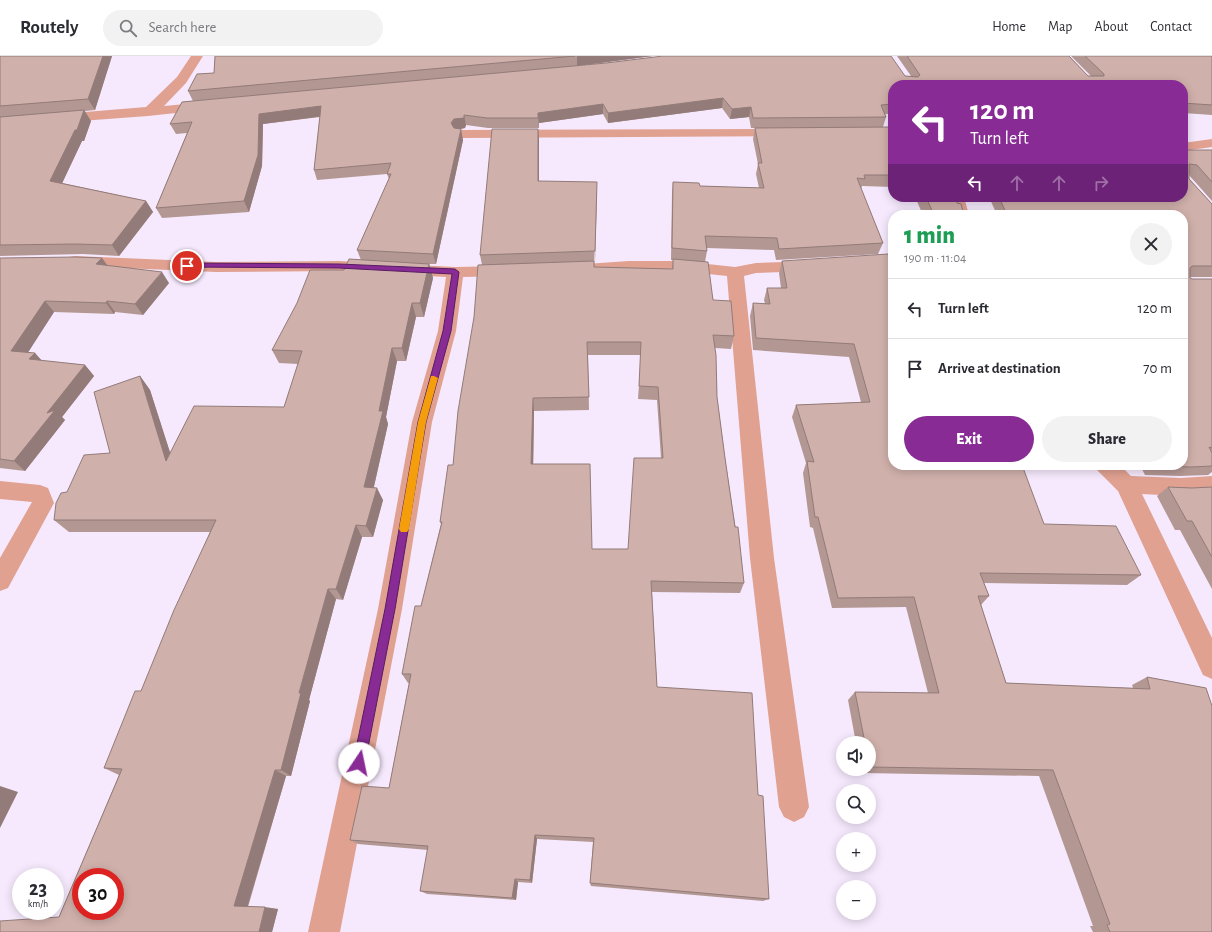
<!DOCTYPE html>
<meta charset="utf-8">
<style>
body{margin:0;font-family:"Alegreya Sans",sans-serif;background:#f2f2f3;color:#2b2b33;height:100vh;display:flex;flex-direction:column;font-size:15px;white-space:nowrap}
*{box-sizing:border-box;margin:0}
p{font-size:13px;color:#7c7c81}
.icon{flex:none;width:22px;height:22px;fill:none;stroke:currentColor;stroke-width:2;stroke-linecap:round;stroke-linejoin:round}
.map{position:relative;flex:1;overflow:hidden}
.side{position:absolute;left:888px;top:154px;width:300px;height:260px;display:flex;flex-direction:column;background:#fff;border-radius:16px;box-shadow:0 2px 10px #0003}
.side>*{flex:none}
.guide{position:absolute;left:888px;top:24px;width:300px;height:122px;border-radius:16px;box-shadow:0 2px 10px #0003;background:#882b95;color:#fff;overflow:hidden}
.controls{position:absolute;left:836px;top:680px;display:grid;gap:8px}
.controls a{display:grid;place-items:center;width:40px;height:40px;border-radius:50%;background:#fff;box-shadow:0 2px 10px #0003;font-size:20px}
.speed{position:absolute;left:12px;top:812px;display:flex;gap:8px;font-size:20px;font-weight:700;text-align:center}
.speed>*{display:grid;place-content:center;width:52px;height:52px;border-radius:50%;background:#fff;box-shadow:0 2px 10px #0003;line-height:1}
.speed small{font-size:10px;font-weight:400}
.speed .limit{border:6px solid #d22;background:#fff;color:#111}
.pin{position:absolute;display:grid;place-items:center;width:34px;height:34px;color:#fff;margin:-17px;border:2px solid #fff;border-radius:50%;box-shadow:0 1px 4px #0007}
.me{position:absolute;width:44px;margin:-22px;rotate:11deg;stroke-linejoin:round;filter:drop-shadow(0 0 3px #0008)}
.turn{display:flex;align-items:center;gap:14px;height:84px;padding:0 16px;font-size:18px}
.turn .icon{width:52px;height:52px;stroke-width:2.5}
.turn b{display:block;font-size:28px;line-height:34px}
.lanes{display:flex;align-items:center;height:38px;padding:0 16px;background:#0003;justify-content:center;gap:20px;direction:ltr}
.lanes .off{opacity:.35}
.round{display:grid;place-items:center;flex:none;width:42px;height:42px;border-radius:21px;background:#f2f2f3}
.head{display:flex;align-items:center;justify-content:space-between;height:68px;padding:0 16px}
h1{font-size:24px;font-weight:800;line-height:30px;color:#1e9e55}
.cta{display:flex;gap:8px;margin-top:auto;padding:8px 16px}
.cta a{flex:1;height:46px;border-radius:24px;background:#882b95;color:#fff;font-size:16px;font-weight:800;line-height:46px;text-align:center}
.cta a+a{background:#f2f2f3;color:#2b2b33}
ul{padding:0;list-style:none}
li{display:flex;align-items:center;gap:12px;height:60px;padding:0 16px;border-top:1px solid #e1e1e2}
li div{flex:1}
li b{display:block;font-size:15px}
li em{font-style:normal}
header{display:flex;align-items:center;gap:24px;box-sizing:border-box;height:56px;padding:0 20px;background:#fff;border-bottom:1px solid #e1e1e2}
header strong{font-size:19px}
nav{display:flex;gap:22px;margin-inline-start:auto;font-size:14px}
.search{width:280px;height:36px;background:#f2f2f3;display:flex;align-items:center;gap:10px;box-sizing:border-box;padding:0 14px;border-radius:22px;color:#7c7c81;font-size:15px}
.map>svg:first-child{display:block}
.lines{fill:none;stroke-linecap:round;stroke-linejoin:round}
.street{fill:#e0a191;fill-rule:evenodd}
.wall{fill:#b39793;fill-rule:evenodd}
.shaded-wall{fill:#927b78}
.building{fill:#d0b0ab;stroke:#927b78;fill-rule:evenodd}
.route{fill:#882b95;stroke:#581c61}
.slow{fill:#f59e0b}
</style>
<header>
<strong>Routely</strong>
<div class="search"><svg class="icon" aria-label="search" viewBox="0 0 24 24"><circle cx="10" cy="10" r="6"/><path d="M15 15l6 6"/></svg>Search here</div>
<nav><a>Home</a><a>Map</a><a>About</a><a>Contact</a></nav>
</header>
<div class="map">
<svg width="1212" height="876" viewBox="0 0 1212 876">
<rect width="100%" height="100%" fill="#f6e9fd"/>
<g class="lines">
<g class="street">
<polygon points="191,0 203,0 186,27 164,50 208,46 213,47 215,50 213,53 148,60 0,71 0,63 146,51 177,21"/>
<polygon points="784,73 789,74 791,77 789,80 461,82 456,81 454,78 456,75 461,74"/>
<polygon points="1212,83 1212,91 1183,95 1183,87"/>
<polygon points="948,141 964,141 969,159 953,159"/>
<polygon points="893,199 893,209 860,211 854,210 852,206 854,202"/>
<polygon points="75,200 216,206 339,205 455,211 509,210 515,211 517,215 515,219 509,220 463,221 456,275 432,366 402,553 340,876 308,876 378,553 412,366 438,275 446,221 339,215 216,216 75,210 69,209 67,205 69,201"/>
<polygon points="629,205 680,205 735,211 756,207 810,205 816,206 818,210 816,214 810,215 756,217 744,220 774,502 809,751 804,761 794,766 784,761 779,751 750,502 727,220 680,215 629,215 571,219 565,218 563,214 565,210 571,209"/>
<polygon points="1095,409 1120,409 1131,420 1180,422 1212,420 1212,438 1180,440 1142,438 1212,582 1212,623 1203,619 1118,435 1098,415"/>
<polygon points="0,425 40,429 48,432 54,447 8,532 0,535 0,502 32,446 0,443"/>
</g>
</g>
<g class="wall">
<polygon points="0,0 112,0 95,54 85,55 91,65 84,85 82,85 62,127 146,145 153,156 119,200 83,198 0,200"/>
<polygon points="215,0 653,0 577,10 193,45 188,35 214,17"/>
<path d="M897,0H1069L1088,20H1091L1071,0H1212V59L1183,57V29H893V58H885L886,61L883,71L893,77V131L862,130L861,133L883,187L878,198L776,204L774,194L706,192L707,195L705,206L713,244L734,280L731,293L715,292L717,341L725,402L744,527L740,537L652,536L657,631L758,739L769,843L763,845L591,830L590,827L593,786L537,783L532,827L518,826L516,844L427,838L420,835L428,794L358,788L350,784L389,732L409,627H408L402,618L421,550L441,468L440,466L453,409L482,209L480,199L538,73L539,83V125L597,136L594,211L672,213L673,204H671L672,137L673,126L700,130L759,132L756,118L758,108L753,83L755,72H751L749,61L730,63L722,52L608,67L603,58L539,67V72H488L466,69L465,72L459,73L463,84L436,208H429L433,222L424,261H416L406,305H397L386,361L388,368L374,431L383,444L373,481H362L343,544L336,543L309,644L310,645L291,720H286L248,851L278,853L272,876H0L59,861L119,719L104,712L141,635L210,476H69L54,464L67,436L110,397L140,320L150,334L170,397L284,351L298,308L279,307L272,294L344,214L361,204L357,194L389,123L387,118L317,124L314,114L320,61L263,68L262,110L249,156L162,162L156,152L187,77L176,78L170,68L182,46L911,20ZM588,299H641L638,343L657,344L661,402L628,493H592L533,408L534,355L589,354Z"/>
<polygon points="1183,94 1212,94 1212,145 1189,119 1189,123 1212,148 1212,221 1190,221 1190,222 1192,223 1212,223 1212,416 1208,419 1180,420 1145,419 1140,409 1183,409 1183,159 997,159 989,141 1183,141"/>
<polygon points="915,141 956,141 957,147 964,159 923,159"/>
<polygon points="0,202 102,202 107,210 169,227 143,259 115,256 114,258 54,256 27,297 35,297 41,305 85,309 94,320 62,361 65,364 25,415 0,412"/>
<polygon points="782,205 893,209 893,409 1044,468 1141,519 1127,529 984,527 989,540 981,549 1006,627 1133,632 1132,629 1147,621 1206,632 1212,876 1093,876 1090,870 1093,870 1039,720 862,717 861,713 869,713 869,687 856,687 848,644 855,636 928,637 906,551 832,552 813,472 810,471 803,417 806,407 792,361 796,349 861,346 849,301 753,294 750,260 753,247 765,248 764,244 767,232 781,232 779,217"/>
<polygon points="1168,431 1192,432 1212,431 1212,533 1180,474 1175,474 1157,440"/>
</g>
<g class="shaded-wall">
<polygon points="103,0 112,0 95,54 88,43"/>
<polygon points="577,0 653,0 577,10"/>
<polygon points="723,42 722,52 608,67 608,57"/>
<polygon points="603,48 603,58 539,67 539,72 538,57"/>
<polygon points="321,50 324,60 263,68 262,110 249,156 244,145 259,58"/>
<polygon points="751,51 749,61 730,63 732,53"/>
<polygon points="84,54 91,65 84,85 82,85 58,136 50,125"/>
<polygon points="464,59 466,69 465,72 456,74 453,77 451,67 454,63"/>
<polygon points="461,73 463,84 436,208 433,198"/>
<polygon points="538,73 539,83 539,136 538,125"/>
<polygon points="597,126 597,136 595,206 595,195"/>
<polygon points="146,145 153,156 119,200 112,189"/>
<polygon points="102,202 110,213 96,208"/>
<polygon points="429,208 433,222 424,261 420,247"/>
<polygon points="162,216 169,227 143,259 135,248"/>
<polygon points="45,245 54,256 22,306 11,295"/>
<polygon points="107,245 115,256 114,258 106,247"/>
<polygon points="412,247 416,261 406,305 402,292"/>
<polygon points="392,292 397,305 386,361 388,368 371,443 364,431 379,355"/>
<polygon points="35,297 45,308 29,303"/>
<polygon points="85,309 94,320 62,361 65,364 25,415 14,405 47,357"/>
<polygon points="140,320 150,334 177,418 166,405"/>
<polygon points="533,342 534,355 533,421 531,408"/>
<polygon points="377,432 383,444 373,481 366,470"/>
<polygon points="356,469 362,481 343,544 336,533"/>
<polygon points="328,533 336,543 309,644 310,645 291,720 281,714 299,637"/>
<polygon points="275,714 286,720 247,852 234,850"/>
<polygon points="0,730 18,736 0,772"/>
<polygon points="535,779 537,783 532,827 530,824"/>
<polygon points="515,823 518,826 516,844 512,842"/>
<polygon points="265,851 278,853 272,876 259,876"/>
</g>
<g class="building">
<polygon points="0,0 103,0 88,43 0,50"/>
<polygon points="215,0 575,0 188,35 197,18 214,17"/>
<polygon points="663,0 891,0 905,20 918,21 920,19 907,0 1069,0 1088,20 1104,20 1104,18 1085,0 1212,0 1212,49 1183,47 1183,29 893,29 893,48 881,49 886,61 753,62 751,51 732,53 723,42 608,57 603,48 538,57 538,62 487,62 464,59 464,62 454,63 451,67 454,72 461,73 433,198 357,194 391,118 387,118 391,107 314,114 321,50 259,58 258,99 244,145 156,152 192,66 170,68 182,46 606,7"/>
<polygon points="84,54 77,74 75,74 50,125 146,145 112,189 75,188 0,189 0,61"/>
<polygon points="891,71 893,77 893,119 864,119 865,123 857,122 883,187 779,193 777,182 705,180 707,195 672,192 673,126 699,127 700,130 764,132 758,107 762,107 755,72"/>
<polygon points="492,73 538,73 538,125 597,126 595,195 480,199"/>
<polygon points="1183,94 1212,94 1212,126 1197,109 1189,108 1189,123 1212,148 1212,210 1192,210 1190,212 1190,222 1192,223 1212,223 1212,392 1209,391 1212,397 1212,410 1191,411 1156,410 1155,409 1183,409 1183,159 1007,159 999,141 1183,141"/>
<polygon points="926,141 956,141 957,147 961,148 964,159 934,159"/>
<polygon points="888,198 893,209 893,409 1022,409 1044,468 1116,470 1141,519 980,517 989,540 978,540 1006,627 1150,633 1147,621 1206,632 1212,650 1212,876 1110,876 1107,869 1110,868 1053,714 870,711 869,706 869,687 865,687 855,636 939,637 914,541 838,542 818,461 815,461 807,405 814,406 796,349 870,346 854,288 756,282 753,247 770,248 767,232 787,232 782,205"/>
<polygon points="75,201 102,202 96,208 162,216 135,248 107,245 106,247 45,245 11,295 35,297 29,303 85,309 47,357 55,354 14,405 0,403 0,202"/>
<path d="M349,203L429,208L420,247H412L402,292H392L379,355H383L364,431L377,432L366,470L356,469L336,533H328L299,637H301L281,714H275L234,850L265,851L259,876H0V865L59,861L122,713L104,712L135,635H141L174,554L216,464H54L56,447L61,437L67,436L84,399L110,397L94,336L140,320L166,405L194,350L284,351L302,295L272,294L297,247L310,214H344ZM81,821H115V855H81Z"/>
<path d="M673,203L708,206L713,244L731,245L734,280L713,279L716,299L717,341L725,402L735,471H738L744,527L651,525L657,631L752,637L758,739L763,740L769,843L590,827L594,782L535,779L530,824L515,823L512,842L420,835L428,790L350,784L362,730L389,732L411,618H402L415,550H421L442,466H440L448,409H453L458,355L474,261L478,209L594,205V211L673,213ZM587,286H641L639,330L658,331L663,402H634L628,493H592L590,408H531L533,342L589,341Z"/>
<polygon points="1168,431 1192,432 1212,431 1212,501 1192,465 1187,465"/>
</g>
<polygon class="route" points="187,207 339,208 455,213 459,216 451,275 426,366 395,553 365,707 363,711 359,712 355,711 353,707 385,553 418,366 443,275 452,218 339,212 184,211 183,210"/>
<polygon class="slow" points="431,320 434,320 438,322 426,366 409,473 407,476 401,476 399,473 418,366"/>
</svg>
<div class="controls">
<a><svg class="icon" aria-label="sound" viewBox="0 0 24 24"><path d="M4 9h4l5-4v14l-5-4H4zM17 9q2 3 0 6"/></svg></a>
<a><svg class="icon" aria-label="search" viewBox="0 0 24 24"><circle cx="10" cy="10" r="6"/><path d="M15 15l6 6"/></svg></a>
<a>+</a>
<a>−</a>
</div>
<div class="speed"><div>23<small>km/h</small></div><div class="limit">30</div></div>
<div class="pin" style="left:187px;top:210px;background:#d93025"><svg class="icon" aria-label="arrive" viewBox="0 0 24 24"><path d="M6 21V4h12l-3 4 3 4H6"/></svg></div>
<svg class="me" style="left:359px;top:707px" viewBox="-20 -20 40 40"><circle r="19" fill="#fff"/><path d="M0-13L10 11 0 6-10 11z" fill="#882b95"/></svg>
<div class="guide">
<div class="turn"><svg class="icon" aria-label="left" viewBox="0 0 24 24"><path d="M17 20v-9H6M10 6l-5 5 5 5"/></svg><div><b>120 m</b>Turn left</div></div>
<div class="lanes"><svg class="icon" aria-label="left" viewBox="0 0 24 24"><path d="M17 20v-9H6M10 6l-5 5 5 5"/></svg><svg class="icon off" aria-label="ahead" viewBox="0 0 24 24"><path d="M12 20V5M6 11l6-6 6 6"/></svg><svg class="icon off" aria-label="ahead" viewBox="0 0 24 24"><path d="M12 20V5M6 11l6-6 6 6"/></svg><svg class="icon off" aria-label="right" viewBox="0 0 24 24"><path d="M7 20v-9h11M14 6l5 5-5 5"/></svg></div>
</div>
<section class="side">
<div class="head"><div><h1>1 min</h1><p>190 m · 11:04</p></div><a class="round"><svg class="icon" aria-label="close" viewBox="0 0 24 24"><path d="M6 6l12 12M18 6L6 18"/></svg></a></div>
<ul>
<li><svg class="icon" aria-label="left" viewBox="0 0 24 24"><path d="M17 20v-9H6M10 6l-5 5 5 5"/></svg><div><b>Turn left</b></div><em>120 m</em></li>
<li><svg class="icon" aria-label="arrive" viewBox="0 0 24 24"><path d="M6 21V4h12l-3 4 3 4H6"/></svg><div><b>Arrive at destination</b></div><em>70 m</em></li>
</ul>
<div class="cta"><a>Exit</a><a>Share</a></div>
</section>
</div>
